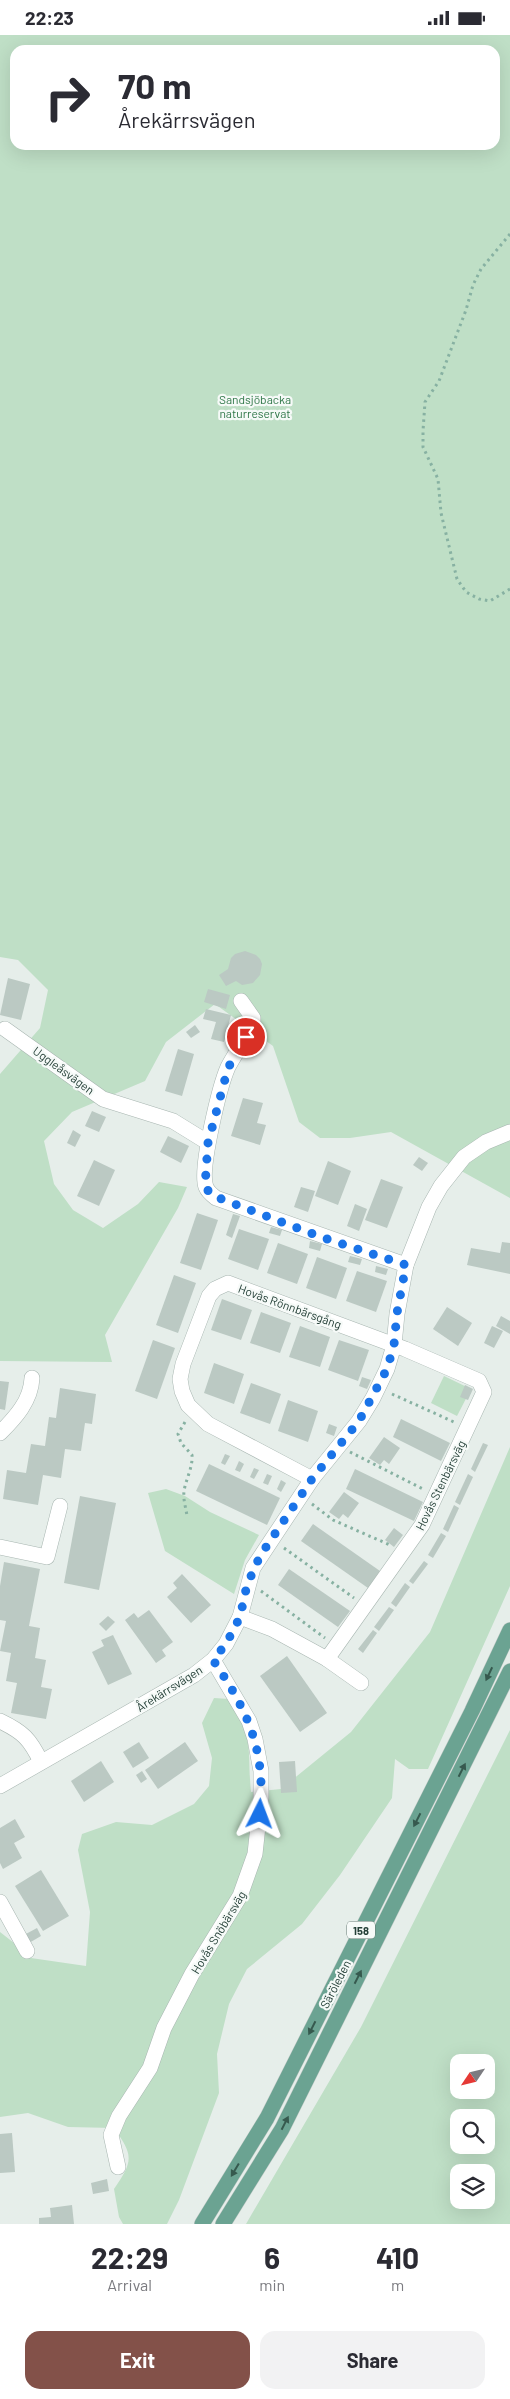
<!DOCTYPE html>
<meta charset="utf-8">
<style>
body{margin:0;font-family:Barlow,sans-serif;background:#f2f2f3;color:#2b2b33;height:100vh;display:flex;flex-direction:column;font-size:19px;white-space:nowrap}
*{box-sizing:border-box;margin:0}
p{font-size:16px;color:#7c7c81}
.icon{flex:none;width:28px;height:28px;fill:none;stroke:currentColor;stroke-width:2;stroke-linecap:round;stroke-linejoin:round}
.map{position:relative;height:2189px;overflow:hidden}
.side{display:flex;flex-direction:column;background:#fff;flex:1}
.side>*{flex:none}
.banner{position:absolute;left:10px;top:10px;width:490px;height:105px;border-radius:15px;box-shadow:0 5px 20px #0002;background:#fff;color:#2b2b33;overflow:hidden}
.needle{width:32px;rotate:235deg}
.tools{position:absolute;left:450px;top:2019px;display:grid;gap:10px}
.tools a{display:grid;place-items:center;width:45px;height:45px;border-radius:10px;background:#fff;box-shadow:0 5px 20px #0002;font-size:25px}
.pin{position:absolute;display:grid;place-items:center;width:42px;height:42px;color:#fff;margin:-21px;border:2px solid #fff;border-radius:50%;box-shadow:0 1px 5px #0007}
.me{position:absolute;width:55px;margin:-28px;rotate:3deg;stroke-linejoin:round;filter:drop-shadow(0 0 4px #0008)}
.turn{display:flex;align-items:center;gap:18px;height:105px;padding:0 25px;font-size:22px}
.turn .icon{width:65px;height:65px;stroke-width:2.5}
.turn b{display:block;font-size:35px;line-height:42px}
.eta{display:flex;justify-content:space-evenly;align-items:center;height:85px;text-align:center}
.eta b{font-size:30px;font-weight:700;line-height:35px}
.button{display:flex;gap:10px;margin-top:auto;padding:10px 25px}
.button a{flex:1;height:58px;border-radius:15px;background:#835149;color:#fff;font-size:20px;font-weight:700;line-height:58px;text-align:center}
.button a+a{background:#f2f2f3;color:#2b2b33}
.status{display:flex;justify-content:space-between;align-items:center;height:35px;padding:0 25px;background:#fff;direction:ltr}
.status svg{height:14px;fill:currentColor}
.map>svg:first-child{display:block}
.green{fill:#bfdfc6;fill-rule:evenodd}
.building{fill:#bbc9c3}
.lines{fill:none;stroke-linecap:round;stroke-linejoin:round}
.minor-casing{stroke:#a8b6b1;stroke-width:16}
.major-casing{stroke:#c2cac7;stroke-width:16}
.path{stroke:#87b1a2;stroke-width:3;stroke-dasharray:2.5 4;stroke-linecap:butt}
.minor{stroke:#fff;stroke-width:15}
.major{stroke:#6ba392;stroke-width:15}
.oneway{fill:#36594e}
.route{stroke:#1a73e8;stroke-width:9;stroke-dasharray:0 16.2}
.labels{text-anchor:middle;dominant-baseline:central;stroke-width:4.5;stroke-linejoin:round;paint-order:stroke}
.shield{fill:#f6faf8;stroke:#647872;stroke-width:1}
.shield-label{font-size:11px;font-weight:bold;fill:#254038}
.park-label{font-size:12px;fill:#2f7748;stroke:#f6faf8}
.street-label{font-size:12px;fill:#254038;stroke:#f6faf8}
</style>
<div class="status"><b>22:23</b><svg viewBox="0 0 49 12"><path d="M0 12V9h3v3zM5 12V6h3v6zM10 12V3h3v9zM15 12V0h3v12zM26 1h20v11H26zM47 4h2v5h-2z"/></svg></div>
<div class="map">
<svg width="510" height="2189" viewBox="0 0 510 2189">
<rect width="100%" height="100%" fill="#e6eeea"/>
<g class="green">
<path d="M0,0H510V1163L391,1097L350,1103H320L299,1087L273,1011L215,969L166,1007L145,1046L72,1077L44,1106L54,1149L73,1175L103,1193L138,1169L159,1147L187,1152L178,1173L105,1300L112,1327L0,1326V1039L40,993L48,955L18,925L0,922ZM15,15H495V110H15Z"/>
<polygon points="444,1341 471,1354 457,1381 431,1368"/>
<path d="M510,1412V1551L428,1734H409L395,1724L392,1763L340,1840L302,1889L247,1934L229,1969L217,2019L219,2058L179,2165L167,2189H123L119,2182L114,2154C133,2126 134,2121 114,2093L68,2092L28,2078L0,2082V1897L14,1908L24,1922L86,1931L90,1877L78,1815L82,1799L116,1787L152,1790L194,1769L209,1751L212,1723L202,1688L214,1663L229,1664C255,1702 247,1716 251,1757L281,1754L351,1697L430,1597Z"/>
<polygon points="166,1454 185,1461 210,1477 259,1500 245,1525 234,1559 165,1516 148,1458"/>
<path d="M510,1695V2189H246L361,1992ZM459,2028H486V2055H459ZM459,2082H486V2110H459ZM459,2138H486V2165H459Z"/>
</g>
<g class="building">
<polygon points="245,916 256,920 260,924 262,929 260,940 253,948 242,950 236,946 226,951 219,940 228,934 231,923 235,919"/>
<polygon points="8,943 30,949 21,985 0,980"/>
<polygon points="208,954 230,960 226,974 204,967"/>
<polygon points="206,974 231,980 224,1007 211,1004 216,987 203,984"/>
<polygon points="195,990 200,997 191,1003 186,997"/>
<polygon points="178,1014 194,1019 182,1061 165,1056"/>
<polygon points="243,1063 263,1068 257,1088 266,1090 260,1110 231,1101"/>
<polygon points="92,1076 106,1082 99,1097 85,1091"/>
<polygon points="73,1095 81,1100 75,1112 67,1108"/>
<polygon points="168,1101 189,1111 181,1128 160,1117"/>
<polygon points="419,1122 428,1128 422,1136 413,1130"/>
<polygon points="94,1125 115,1135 99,1171 77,1161"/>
<polygon points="328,1126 351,1136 338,1170 315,1161"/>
<polygon points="381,1144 403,1152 387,1193 365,1185"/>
<polygon points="301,1152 315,1156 308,1177 294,1172"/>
<polygon points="355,1169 367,1174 359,1196 347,1191"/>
<polygon points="197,1178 218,1185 201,1235 180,1228"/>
<polygon points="233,1179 240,1181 232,1203 226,1200"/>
<polygon points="271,1192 282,1195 280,1201 269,1198"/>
<polygon points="239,1194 269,1204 258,1235 228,1224"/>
<polygon points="310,1206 322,1209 320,1216 309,1213"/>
<polygon points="502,1207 510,1208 510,1239 467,1230 471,1213 500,1218"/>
<polygon points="278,1208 308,1219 297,1249 267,1238"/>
<polygon points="350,1221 362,1224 360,1230 348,1227"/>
<polygon points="317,1222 347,1233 336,1264 306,1253"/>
<polygon points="376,1231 388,1234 386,1240 375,1237"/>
<polygon points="357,1236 387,1246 376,1277 346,1266"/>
<polygon points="174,1240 196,1248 178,1298 156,1290"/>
<polygon points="222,1264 252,1275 241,1305 211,1295"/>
<polygon points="447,1272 472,1288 458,1311 433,1294"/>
<polygon points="261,1277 291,1288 280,1318 250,1308"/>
<polygon points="501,1281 510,1286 510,1299 496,1291"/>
<polygon points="300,1291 330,1302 320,1332 289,1322"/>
<polygon points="492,1291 503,1296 494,1313 484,1308"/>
<polygon points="153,1305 175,1313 157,1364 135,1356"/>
<polygon points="339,1305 369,1315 358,1346 328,1335"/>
<polygon points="214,1328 244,1339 234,1369 204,1358"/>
<polygon points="362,1342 371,1345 367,1354 359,1351"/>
<polygon points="0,1346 9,1347 5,1375 0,1374"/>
<polygon points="251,1348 281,1359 270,1389 240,1378"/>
<polygon points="465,1350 473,1354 468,1365 460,1362"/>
<polygon points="60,1353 96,1359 92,1389 85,1388 81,1416 65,1414 61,1443 43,1440 38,1470 3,1464 7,1435 26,1438 31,1409 45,1411 49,1382 56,1383"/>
<polygon points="288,1365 318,1376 308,1407 278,1396"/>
<polygon points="401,1384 450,1408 441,1426 393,1402"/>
<polygon points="329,1389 337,1392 334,1401 326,1398"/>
<polygon points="384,1402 400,1413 389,1429 384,1425 380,1430 369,1423"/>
<polygon points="483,1408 488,1410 475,1437 471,1434"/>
<polygon points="225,1419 230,1421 225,1430 221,1428"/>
<polygon points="239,1426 244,1429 240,1437 235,1435"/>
<polygon points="209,1429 280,1463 267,1490 196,1456"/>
<polygon points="254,1433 259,1435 254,1444 250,1442"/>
<polygon points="355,1434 423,1467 414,1486 346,1454"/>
<polygon points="267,1439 272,1441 268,1450 263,1448"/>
<polygon points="468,1439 473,1442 460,1470 455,1467"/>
<polygon points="281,1445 286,1448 281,1457 277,1454"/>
<polygon points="344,1457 359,1468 348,1483 343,1479 339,1484 329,1477"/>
<polygon points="80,1461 116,1468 99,1555 64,1548"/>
<polygon points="454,1470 459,1473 448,1497 443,1494"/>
<polygon points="313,1489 380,1536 368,1553 301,1506"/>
<polygon points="394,1493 403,1500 394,1512 385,1505"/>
<polygon points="441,1498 446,1501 433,1523 428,1520"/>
<polygon points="424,1526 428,1529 413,1549 409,1546"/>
<polygon points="4,1527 40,1534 29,1591 40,1593 35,1623 46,1625 41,1652 52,1654 46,1684 11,1678 17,1648 6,1646 11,1618 0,1616 6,1586 0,1585 0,1551"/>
<polygon points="289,1534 350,1576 338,1592 278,1550"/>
<polygon points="182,1539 211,1570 191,1588 167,1562 177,1553 173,1548"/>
<polygon points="405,1548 410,1552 396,1572 391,1568"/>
<polygon points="389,1572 394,1575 379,1596 374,1592"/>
<polygon points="149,1575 173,1607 162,1615 166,1621 156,1628 125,1585 134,1578 138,1583"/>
<polygon points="108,1581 115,1587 106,1596 99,1589"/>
<polygon points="373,1595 377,1598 363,1618 358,1614"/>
<polygon points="113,1600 132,1639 108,1650 92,1617 104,1611 101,1605"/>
<polygon points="287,1621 327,1678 300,1697 260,1641"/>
<polygon points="139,1707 149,1723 133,1733 123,1717"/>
<polygon points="185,1707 198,1726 158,1754 145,1735"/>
<polygon points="101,1726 114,1747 84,1767 71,1746"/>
<polygon points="295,1726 297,1757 281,1758 279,1727"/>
<polygon points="142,1736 147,1744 141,1748 136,1740"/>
<polygon points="15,1784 25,1802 14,1808 22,1823 3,1834 0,1828 0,1793"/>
<polygon points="41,1835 69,1881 43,1896 15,1851"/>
<polygon points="37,1893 41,1901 29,1908 24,1900"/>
<polygon points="12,2098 15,2137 0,2138 0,2099"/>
<polygon points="107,2144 109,2156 93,2159 91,2148"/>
<polygon points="72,2170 74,2189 39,2189 39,2183 51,2182 50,2173"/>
</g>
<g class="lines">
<g class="minor-casing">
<g id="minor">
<path d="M241,966L253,983V989C246,1004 236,1017 228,1032C220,1050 199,1135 206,1152C208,1157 212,1160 216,1163L406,1230"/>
<polyline points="5,994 103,1064 173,1086 207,1107"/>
<path d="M0,1398C15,1383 31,1366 32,1343"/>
<polyline points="0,1512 47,1522 60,1471"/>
<polyline points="240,1582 272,1594 327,1624 422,1490 484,1357 479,1346 405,1314 228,1248 215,1254 209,1261 183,1329 180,1344 182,1356 188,1370 208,1389 312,1444"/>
<polyline points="327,1624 361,1648"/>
<path d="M0,1686C23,1697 30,1704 41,1727"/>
<polyline points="0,1751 194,1640 213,1625 226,1609 240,1582 253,1533 312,1444 359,1386 373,1363 387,1334 394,1310 397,1279 406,1230 429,1172 441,1151 464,1122 486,1107 510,1097"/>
<polyline points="0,1867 27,1916"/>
<polyline points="118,2132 111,2100 119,2081 150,2033 164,1993 192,1939 240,1861 255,1819 261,1763 261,1736 255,1704 249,1686 213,1625"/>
</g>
</g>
<g class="major-casing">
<g id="major">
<polyline points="202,2189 267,2083 472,1676 510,1595"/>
<polyline points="223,2189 282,2094 510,1636"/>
</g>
</g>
<g class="path">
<polyline points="510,199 481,234 473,250 466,275 439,346 425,367 423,396 423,412 438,444 441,478 457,544 466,557 479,564 490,566 510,554"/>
<polyline points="392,1359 454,1387"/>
<path d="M185,1387L178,1399L181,1408L192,1420C193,1432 186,1444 184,1456C183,1465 186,1473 187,1481"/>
<polyline points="350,1417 423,1454"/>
<polyline points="312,1469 333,1485 390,1510"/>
<polyline points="284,1513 354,1563"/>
<polyline points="261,1556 325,1603"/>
</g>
<use href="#minor" class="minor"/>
<use href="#major" class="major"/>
</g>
<defs><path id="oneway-solid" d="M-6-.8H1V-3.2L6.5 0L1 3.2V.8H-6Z" transform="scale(1.25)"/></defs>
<g class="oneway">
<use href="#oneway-solid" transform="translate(489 1639) rotate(115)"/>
<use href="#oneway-solid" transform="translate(462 1735) rotate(-63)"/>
<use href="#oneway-solid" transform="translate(417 1785) rotate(117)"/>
<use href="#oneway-solid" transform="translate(358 1942) rotate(-63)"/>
<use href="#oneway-solid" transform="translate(312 1993) rotate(117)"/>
<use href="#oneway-solid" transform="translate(285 2088) rotate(-63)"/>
<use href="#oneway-solid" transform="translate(235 2135) rotate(121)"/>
</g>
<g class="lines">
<path class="route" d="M246,1002L228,1033L208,1108L205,1151L211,1160L321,1202L406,1230L397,1278L394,1310L387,1334L359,1386L312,1444L260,1521L247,1550L240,1582L226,1609L213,1625C248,1676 266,1715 260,1779"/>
</g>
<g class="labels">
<rect class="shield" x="347" y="1886.5" width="28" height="17" rx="4"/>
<g class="shield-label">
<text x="361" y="1895">158</text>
</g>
<g class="park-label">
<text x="255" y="364">Sandsjöbacka<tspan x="255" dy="14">naturreservat</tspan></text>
</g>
<g class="street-label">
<text transform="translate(64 1035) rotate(36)">Uggleåsvägen</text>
<text transform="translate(290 1271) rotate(20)">Hovås Rönnbärsgång</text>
<text transform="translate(440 1450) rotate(-64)">Hovås Stenbärsväg</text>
<text transform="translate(169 1653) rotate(-32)">Årekärrsvägen</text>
<text transform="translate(218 1897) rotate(-59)">Hovås Snöbärsväg</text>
<text transform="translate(335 1949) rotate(-63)">Säröleden</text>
</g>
</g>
</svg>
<div class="tools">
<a><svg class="needle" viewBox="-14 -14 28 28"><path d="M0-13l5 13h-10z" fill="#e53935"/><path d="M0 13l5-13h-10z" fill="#7c7c81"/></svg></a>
<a><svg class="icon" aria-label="search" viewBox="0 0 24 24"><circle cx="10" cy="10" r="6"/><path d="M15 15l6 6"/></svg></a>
<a><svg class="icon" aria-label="layers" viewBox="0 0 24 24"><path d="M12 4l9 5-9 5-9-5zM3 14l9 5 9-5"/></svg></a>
</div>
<div class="pin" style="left:246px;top:1002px;background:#d93025"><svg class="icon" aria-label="arrive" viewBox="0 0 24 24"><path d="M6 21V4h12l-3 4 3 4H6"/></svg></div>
<svg class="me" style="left:260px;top:1779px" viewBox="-20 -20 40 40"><path d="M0-17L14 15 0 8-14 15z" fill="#1a73e8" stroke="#fff" stroke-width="4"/></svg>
<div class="banner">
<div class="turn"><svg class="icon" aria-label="right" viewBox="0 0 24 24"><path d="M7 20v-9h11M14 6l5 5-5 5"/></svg><div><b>70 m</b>Årekärrsvägen</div></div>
</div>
</div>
<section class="side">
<div class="eta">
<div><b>22:29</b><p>Arrival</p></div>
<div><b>6</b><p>min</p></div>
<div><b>410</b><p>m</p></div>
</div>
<div class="button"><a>Exit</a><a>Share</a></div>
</section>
